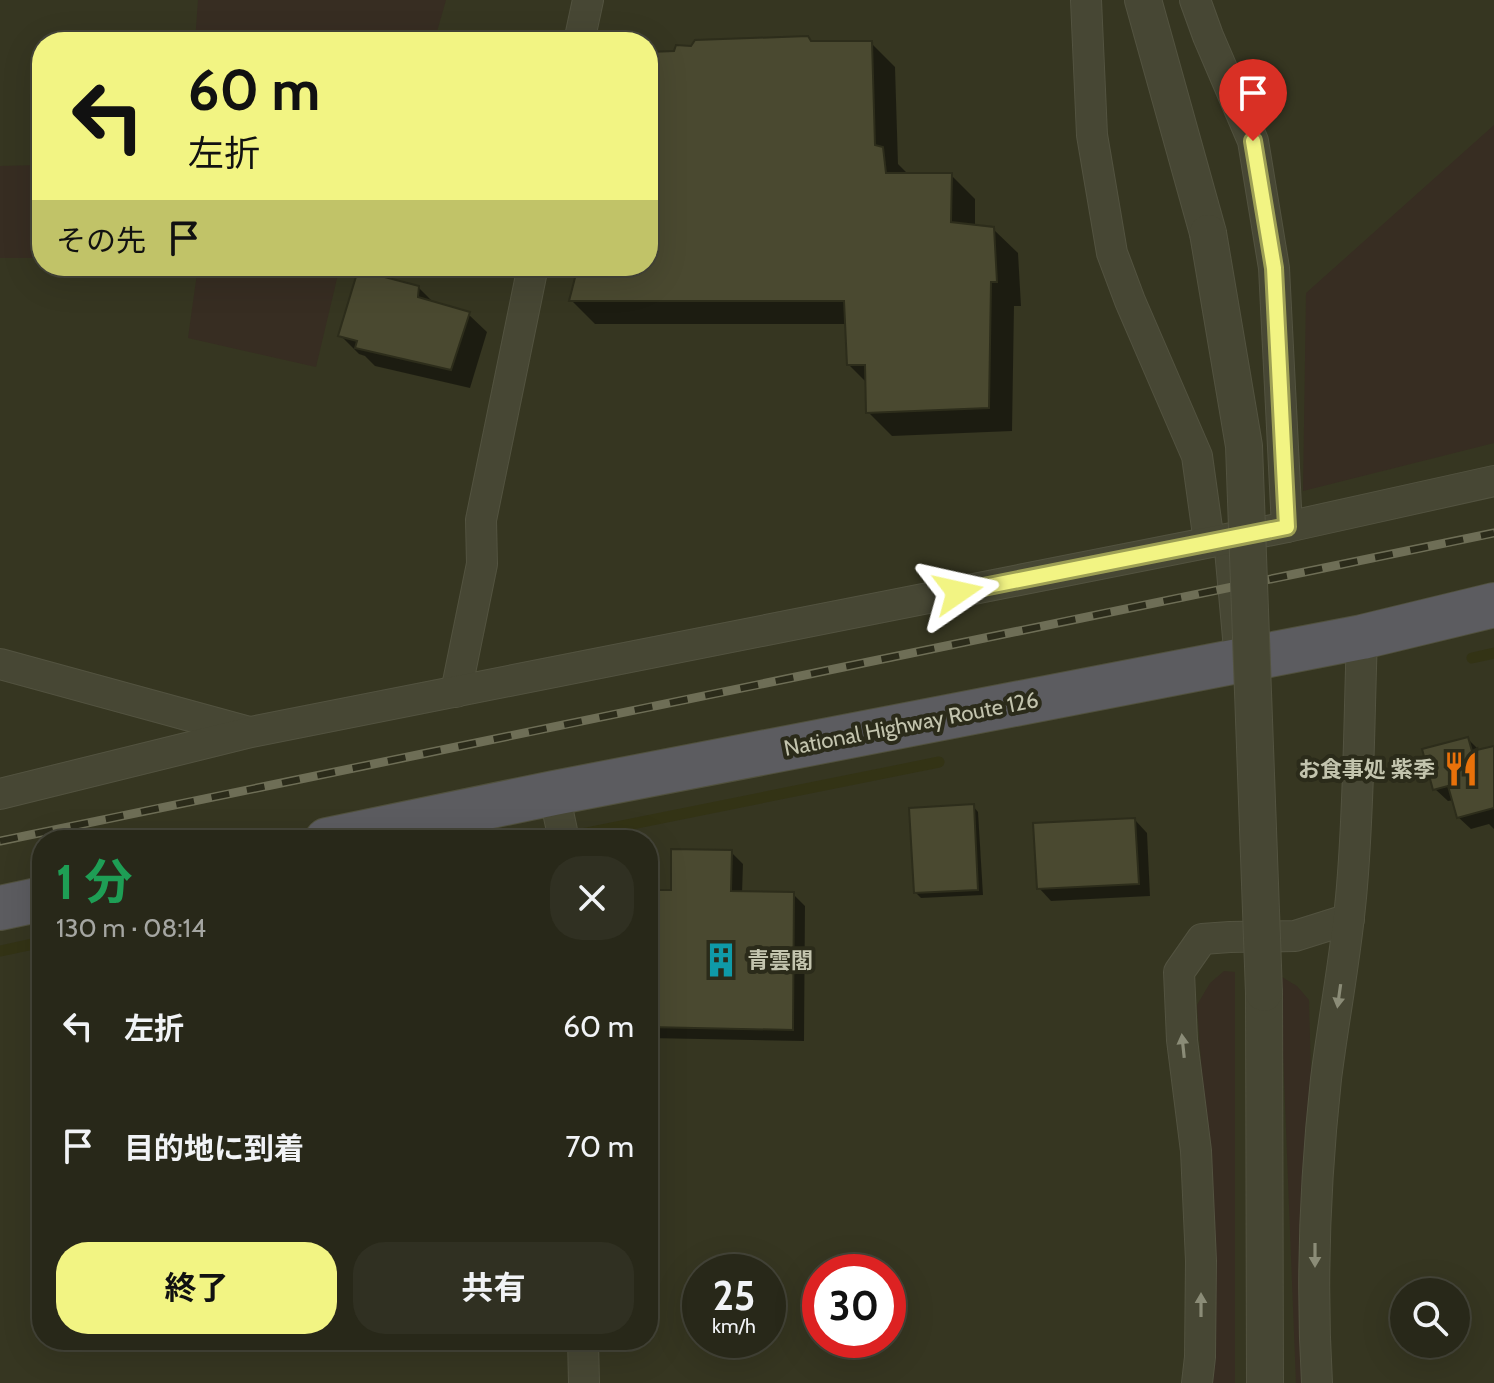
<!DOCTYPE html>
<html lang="ja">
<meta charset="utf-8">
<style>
body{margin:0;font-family:Cabin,"Noto Sans JP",sans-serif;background:#303022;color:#f1f3f6;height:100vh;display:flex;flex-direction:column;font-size:30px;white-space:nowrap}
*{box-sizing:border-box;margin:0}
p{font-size:26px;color:#a5a6a2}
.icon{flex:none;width:44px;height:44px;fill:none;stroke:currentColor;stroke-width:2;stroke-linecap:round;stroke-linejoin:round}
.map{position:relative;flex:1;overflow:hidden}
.panel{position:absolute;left:32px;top:830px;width:626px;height:520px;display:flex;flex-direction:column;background:#282819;border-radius:32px;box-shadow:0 8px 32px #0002,0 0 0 2px #444438}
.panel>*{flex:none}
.top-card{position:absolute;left:32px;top:32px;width:626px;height:244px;border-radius:32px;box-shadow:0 8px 32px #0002,0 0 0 2px #444438;background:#f2f483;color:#111;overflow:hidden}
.controls{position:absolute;left:1390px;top:1278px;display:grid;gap:16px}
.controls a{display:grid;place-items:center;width:80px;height:80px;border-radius:50%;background:#282819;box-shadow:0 8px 32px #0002,0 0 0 2px #444438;font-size:40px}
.speed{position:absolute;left:682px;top:1254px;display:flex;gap:16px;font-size:40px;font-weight:700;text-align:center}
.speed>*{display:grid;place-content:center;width:104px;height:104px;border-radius:50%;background:#282819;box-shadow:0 8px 32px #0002,0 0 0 2px #444438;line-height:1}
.speed small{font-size:20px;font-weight:400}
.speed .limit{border:12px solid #d22;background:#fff;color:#111}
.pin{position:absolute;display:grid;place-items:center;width:68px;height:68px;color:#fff;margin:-82px -34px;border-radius:50% 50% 50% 0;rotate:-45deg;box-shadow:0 0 8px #0007}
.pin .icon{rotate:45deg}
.me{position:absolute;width:88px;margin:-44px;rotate:79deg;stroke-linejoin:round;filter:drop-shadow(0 0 6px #0008)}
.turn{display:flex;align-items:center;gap:28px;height:168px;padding:0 24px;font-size:36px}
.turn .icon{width:104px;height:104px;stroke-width:2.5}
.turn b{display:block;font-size:56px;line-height:68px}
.then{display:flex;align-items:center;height:76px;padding:0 24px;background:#0003;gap:16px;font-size:30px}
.round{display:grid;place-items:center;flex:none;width:84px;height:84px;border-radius:32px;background:#303022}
.headline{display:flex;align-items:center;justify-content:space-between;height:136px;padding:0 24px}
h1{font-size:48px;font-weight:700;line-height:60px;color:#1e9e55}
.button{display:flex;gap:16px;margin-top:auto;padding:16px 24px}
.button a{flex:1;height:92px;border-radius:32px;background:#f2f483;color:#111;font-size:32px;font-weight:700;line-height:92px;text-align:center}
.button a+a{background:#303022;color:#f1f3f6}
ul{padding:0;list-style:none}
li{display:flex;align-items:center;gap:24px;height:120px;padding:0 24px}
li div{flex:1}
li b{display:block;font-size:30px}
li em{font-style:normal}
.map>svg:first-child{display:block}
.green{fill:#372d22}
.shadow{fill:#0007}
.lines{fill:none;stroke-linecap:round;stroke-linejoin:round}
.stream{stroke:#333315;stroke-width:11}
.building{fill:#4a4930;stroke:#2d2d1b;stroke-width:2}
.pedestrian-casing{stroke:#535340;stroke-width:24}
.minor-casing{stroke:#535340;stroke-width:32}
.tertiary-casing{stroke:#535340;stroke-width:38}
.trunk-casing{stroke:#51513e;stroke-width:46}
.pedestrian{stroke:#474734;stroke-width:22}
.minor{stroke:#474734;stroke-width:30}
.tertiary{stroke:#474734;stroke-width:36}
.trunk{stroke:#5c5c60;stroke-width:44}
.rail-casing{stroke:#6e6e56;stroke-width:9}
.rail{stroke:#2b2b1a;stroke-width:6;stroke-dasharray:18;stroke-linecap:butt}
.tertiary-bridge-casing{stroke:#535340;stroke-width:38;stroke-linecap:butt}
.tertiary-bridge{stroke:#474734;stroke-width:36}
.oneway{fill:#8b8c77}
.route-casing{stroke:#9d9f55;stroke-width:20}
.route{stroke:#f2f483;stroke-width:14}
.labels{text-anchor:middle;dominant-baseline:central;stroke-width:8;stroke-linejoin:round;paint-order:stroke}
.street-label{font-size:22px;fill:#c3c4ae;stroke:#2b2b1a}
.poi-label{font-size:22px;font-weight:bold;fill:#c3c4ae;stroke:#2b2b1a;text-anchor:end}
</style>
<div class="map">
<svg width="1494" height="1383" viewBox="0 0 1494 1383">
<rect width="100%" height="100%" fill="#363621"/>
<g class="green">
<polygon points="198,0 446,0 434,42 195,42"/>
<polygon points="1494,125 1494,443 1303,491 1306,293"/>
<polygon points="42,165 42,258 0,258 0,166"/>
<polygon points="198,266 340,266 316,367 188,338"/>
<polygon points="1224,971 1235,972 1235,1383 1208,1383 1216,1270 1197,1005 1210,983"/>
<polygon points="1280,976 1297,986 1309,1000 1312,1116 1308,1383 1296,1383"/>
</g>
<g class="shadow">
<polygon points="812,43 871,43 895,67 898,164 907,173 951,175 975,199 975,227 993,229 1018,253 1021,306 1014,306 1012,431 892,436 868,412 867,383 849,365 847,324 595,324 571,300 580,266 648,266 648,54"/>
<polygon points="418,287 435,304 468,314 487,332 470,388 375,366 365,356 359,354 340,335"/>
<polygon points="1468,739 1480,751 1494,748 1494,829 1489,824 1471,829 1458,817 1454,800 1448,801 1435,789"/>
<polygon points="973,806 978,812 983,895 921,898 916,893"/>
<polygon points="1135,820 1147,833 1150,896 1051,901 1039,888"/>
<polygon points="731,852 743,864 742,894 793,894 805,906 804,1041 648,1038 648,892 673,892"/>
</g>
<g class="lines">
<g class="stream">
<polyline points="1472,658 1494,653"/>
<polyline points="567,837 939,762"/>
<polyline points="0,951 42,942"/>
</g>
</g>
<g class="building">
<polygon points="808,36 811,41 872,41 875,145 883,147 886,173 952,173 951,222 994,227 997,282 991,282 989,408 866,413 865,365 847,365 844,301 569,301 578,266 648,266 648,52 674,51 676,45 691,46 695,40"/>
<polygon points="358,270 419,286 418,297 470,312 451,370 355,348 357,341 338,336"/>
<polygon points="1468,737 1472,751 1494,746 1494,808 1457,818 1448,786 1433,790 1422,749"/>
<polygon points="974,804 978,890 914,893 909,808"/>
<polygon points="1135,818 1139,884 1037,889 1033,823"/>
<polygon points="671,849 732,850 731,891 794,892 793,1030 648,1027 648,890 671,890"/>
</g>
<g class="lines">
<g class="pedestrian-casing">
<polyline id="pedestrian" points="1225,539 1236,660"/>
</g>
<g class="minor-casing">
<g id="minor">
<polyline points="1086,0 1092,135 1112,253 1130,301 1197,456 1209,542"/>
<polyline points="1195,0 1208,36 1253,141 1274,268 1287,527"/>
<polyline points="579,42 588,0"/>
<polyline points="0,664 249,732"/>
<polyline points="456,692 482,564 481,520 533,266"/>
<polyline points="554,793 564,840"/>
<polyline points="0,794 251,732 1287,527 1494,481"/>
<polyline points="583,1340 584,1383"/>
<polyline points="1197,1383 1200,1357 1201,1261 1196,1151 1182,1040 1179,972 1202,939 1230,937 1295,936 1349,919"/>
<path d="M1317,1383C1311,1282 1315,1180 1326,1079C1334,1015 1347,951 1352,886C1359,804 1359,720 1362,637"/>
</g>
</g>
<g class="tertiary-casing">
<g id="tertiary">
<polyline points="1143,0 1208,233"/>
<polyline points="1264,993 1265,1383"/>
</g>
</g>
<g class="trunk-casing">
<g id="trunk">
<polyline points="327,840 554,793 1362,637 1494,605"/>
<polyline points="0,908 42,899"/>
</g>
</g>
<use href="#pedestrian" class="pedestrian"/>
<use href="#minor" class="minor"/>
<use href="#tertiary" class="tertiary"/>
<use href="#trunk" class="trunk"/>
<g class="rail-casing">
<polyline id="rail" points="0,841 1494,533"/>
</g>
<use href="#rail" class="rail"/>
<g class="tertiary-bridge-casing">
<polyline id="tertiary-bridge" points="1208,233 1244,446 1264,993"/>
</g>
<use href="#tertiary-bridge" class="tertiary-bridge"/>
</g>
<defs><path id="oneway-solid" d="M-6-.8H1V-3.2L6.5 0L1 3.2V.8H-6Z" transform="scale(2)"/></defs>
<g class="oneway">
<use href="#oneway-solid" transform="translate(1339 996) rotate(98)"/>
<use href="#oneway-solid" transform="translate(1183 1046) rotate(-96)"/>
<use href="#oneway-solid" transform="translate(1315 1255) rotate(90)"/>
<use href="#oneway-solid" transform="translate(1201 1305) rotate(-90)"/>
</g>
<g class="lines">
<g class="route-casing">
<polyline id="route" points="958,592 1287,527 1274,268 1253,141"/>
</g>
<use href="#route" class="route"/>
</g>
<defs>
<g id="restaurant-bare" transform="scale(2.76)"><path d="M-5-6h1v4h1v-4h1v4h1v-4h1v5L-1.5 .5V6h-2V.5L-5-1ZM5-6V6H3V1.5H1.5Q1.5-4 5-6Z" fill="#e8710a" stroke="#2b2b1a" stroke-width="2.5" paint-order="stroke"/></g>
<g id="building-bare" transform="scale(2.76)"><path d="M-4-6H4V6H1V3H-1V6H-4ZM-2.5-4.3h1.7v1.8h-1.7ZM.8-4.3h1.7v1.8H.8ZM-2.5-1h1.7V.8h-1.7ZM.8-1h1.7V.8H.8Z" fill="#0f9aa8" stroke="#2b2b1a" stroke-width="2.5" paint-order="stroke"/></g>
</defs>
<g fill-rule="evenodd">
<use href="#restaurant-bare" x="1461" y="769"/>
<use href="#building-bare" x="721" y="960"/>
</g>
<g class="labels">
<g class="street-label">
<text transform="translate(911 724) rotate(-11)">National Highway Route 126</text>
</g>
<g class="poi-label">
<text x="1435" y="769">お食事処 紫季</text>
<text x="747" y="960" text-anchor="start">青雲閣</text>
</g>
</g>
</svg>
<div class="controls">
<a><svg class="icon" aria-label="search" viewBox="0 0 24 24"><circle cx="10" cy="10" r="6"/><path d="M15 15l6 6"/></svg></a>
</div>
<div class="speed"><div>25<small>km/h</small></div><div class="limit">30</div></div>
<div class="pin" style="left:1253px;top:141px;background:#d93025"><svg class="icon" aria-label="arrive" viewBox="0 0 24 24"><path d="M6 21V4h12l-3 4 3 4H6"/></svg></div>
<svg class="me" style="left:958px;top:592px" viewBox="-20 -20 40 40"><path d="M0-17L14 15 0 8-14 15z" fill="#f2f483" stroke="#fff" stroke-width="4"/></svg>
<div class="top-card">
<div class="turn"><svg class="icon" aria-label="left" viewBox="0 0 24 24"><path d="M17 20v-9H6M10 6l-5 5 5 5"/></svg><div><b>60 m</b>左折</div></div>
<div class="then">その先<svg class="icon" aria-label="arrive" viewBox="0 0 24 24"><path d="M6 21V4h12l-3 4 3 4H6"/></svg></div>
</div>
<section class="panel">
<div class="headline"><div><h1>1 分</h1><p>130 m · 08:14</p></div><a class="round"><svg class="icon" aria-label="close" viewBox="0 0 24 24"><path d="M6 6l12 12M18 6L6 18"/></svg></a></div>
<ul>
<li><svg class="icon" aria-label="left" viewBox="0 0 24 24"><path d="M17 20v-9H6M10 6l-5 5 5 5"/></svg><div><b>左折</b></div><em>60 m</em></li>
<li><svg class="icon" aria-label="arrive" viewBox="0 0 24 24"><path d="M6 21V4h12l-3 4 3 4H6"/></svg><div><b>目的地に到着</b></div><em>70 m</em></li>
</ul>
<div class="button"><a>終了</a><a>共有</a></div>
</section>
</div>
